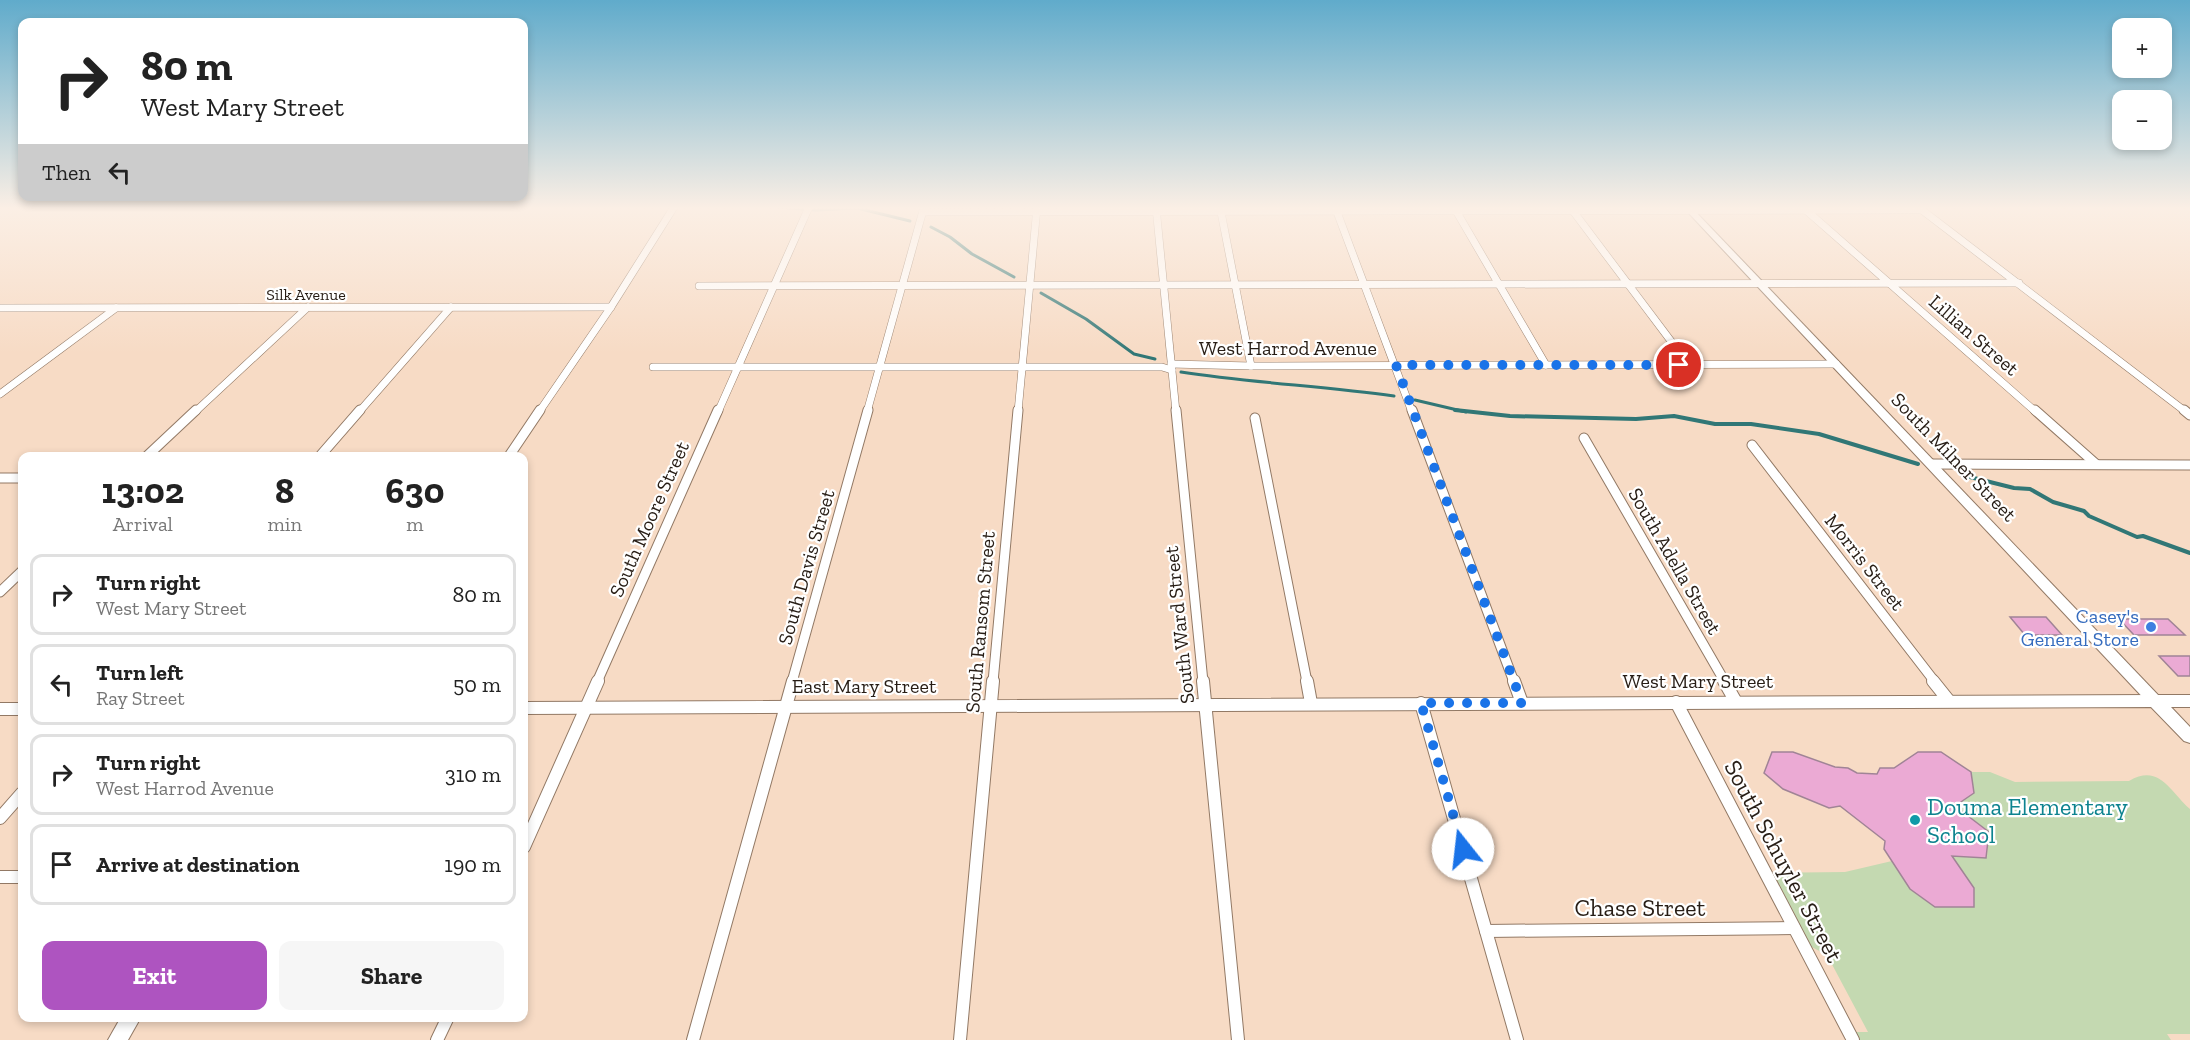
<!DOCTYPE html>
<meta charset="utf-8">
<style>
body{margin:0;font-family:"Zilla Slab",serif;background:#f6f6f6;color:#222;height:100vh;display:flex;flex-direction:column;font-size:22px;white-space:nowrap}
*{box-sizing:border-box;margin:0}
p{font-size:20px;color:#767676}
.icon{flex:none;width:33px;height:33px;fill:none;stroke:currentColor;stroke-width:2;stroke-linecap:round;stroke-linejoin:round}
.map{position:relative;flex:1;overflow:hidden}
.sheet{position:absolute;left:18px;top:452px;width:510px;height:570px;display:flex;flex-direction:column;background:#fff;border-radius:12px;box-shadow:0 3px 9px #0003}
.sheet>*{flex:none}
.hud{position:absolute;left:18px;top:18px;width:510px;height:183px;border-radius:12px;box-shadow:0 3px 9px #0003;background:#fff;color:#222;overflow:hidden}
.fabs{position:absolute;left:2112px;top:18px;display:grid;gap:12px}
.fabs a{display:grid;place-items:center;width:60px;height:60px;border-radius:12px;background:#fff;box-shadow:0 3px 9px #0003;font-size:30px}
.pin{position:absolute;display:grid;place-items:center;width:51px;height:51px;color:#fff;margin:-26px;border:3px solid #fff;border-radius:50%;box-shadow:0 2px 6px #0007}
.me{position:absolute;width:66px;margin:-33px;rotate:344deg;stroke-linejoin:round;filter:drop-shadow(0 0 4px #0008)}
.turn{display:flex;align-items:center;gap:21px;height:126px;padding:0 24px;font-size:27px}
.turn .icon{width:78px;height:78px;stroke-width:2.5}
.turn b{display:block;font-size:42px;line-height:51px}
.then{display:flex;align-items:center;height:57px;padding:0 24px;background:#0003;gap:12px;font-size:22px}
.eta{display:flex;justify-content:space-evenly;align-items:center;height:102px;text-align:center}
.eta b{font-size:36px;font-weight:700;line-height:42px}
.button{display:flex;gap:12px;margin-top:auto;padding:12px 24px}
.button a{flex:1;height:69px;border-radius:12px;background:#ae54c0;color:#fff;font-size:24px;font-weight:700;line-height:69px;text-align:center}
.button a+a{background:#f6f6f6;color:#222}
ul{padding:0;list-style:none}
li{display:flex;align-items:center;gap:18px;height:81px;margin:0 12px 9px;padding:0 12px;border:3px solid #e0e0e0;border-radius:12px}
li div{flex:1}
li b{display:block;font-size:22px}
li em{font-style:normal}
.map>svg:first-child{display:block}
.green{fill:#c4d9b1}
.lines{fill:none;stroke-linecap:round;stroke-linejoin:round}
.stream-far1{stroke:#317776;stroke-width:3}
.stream{stroke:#317776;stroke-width:4}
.building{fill:#ebaad4;stroke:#a08496;stroke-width:1.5}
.minor-far2-casing{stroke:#927965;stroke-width:8}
.minor-far1-casing{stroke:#927965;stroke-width:11}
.minor-casing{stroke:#927965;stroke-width:14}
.tertiary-casing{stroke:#927965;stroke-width:2}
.secondary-casing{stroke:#927965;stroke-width:2}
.minor-far2{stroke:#fff;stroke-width:7}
.minor-far1{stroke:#fff;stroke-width:9}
.minor{stroke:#fff;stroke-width:12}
.tertiary{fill:#fff;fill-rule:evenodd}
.secondary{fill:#fff;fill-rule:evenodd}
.route{stroke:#1a73e8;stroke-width:10;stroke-dasharray:0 18}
.shop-dot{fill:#3f7fe0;stroke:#fff;stroke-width:2}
.culture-dot{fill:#0f9aa8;stroke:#fff;stroke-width:2}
.labels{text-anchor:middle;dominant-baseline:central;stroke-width:4.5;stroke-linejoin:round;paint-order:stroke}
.far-street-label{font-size:16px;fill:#271d15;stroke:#fff}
.street-label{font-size:20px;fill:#271d15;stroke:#fff}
.shop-label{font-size:20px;fill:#366cbe;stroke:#fff;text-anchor:end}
.near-culture-label{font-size:24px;fill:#0d838f;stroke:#fff;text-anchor:start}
.near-street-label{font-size:24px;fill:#271d15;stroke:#fff}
</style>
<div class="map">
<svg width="2190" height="1040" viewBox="0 0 2190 1040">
<rect width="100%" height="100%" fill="#f7dbc5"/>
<path class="green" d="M1971,772H1990L2015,782L2129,781C2160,763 2170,792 2190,809V1034H2167L2171,1040H1853L1849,1032H1868L1827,955L1802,942L1765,873L1845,872L1892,861L1910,889L1934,906L1974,907V888L1952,856L1987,857L1989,832L1955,806L1974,793Z"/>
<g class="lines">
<g class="stream-far1">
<polyline points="777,207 816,210 857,208 910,221"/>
<polyline points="931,227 950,237 972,254 1014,277"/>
<polyline points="1041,293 1086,319 1134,354 1155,359"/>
<path d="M1181,372C1252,383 1323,386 1394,396"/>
<polyline points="1415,400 1466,412"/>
</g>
<g class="stream">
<polyline points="1455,410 1510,416 1636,419 1674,416 1715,424 1751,424 1819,434 1918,464"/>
<polyline points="1962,475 2014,488 2030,489 2053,502 2084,511 2089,516 2137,537 2143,536 2190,553"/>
</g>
</g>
<g class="building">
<polygon points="2010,617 2046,617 2062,635 2025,635"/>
<polygon points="2119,619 2168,619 2185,635 2134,635"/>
<polygon points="2159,656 2190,656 2190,676 2178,676"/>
<polygon points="1772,752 1793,752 1835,767 1848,768 1857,773 1877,774 1880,768 1894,768 1918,752 1941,752 1971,772 1974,793 1955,806 1989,832 1986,858 1952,856 1974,888 1974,907 1935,907 1910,889 1884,849 1885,841 1840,806 1829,808 1783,789 1764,773"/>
</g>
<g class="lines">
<g class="minor-far2-casing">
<g id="minor-far2">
<polyline points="1156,207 1176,412"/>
<polyline points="1918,207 2186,412"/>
<polyline points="1455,209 1546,365"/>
<polyline points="1573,211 1689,365"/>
<polyline points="1807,211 2036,412"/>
<polyline points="923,212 1922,210"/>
<polyline points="1221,212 1251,366"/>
<polyline points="1337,212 1412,412"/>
<polyline points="699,286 2019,283"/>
<polyline points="0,308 611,307"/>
<polyline points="1171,364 1251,366 1836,364"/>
<polyline points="653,367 1162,367 1172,370"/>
<polyline points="0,394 116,308"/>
<polyline points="195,412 308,307"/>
<polyline points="359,412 451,307"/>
<polyline points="539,412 611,307 674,207"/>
<polyline points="718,412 809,207"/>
<polyline points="867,412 924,207"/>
<polyline points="1018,412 1037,207"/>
</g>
</g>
<g class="minor-far1-casing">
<g id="minor-far1">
<polyline points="1176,410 1203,682"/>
<polyline points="1412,410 1514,682"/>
<polyline points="2035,410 2096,464"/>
<polyline points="2184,410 2190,415"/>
<polyline points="1255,418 1307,682"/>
<polyline points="1584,438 1725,682"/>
<polyline points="1752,445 1935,682"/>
<polyline points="147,456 196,410"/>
<polyline points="320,456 360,410"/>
<polyline points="509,456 540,410"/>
<polyline points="1932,464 2190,465"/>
<polyline points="0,478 22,478"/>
<polyline points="0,592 22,571"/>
<polyline points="597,682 718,410"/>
<polyline points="792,682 868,410"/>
<polyline points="993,682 1018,410"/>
</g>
</g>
<g class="minor-casing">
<g id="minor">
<polyline points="1203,681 1238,1040"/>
<polyline points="1307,681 1311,703"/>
<polyline points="1514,681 1522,703"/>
<polyline points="1724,681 1736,702"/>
<polyline points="1933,681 1949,701"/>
<polyline points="1676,702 1853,1040"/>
<polyline points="1421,703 1517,1040"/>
<polyline points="0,818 22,793"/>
<polyline points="524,847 598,681"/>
<polyline points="0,877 22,877"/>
<polyline points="1486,931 1794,928"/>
<polyline points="437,1040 448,1017"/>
<polyline points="693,1040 793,681"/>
<polyline points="960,1040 993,681"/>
</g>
</g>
<g class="tertiary-casing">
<g id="tertiary">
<polygon points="1683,207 1691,207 2160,697 2162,701 2160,705 2155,706 2150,705"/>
<polygon points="121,1017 141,1017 128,1040 108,1040"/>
</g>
</g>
<g class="secondary-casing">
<g id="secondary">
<polygon points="2155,695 2190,695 2190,707 2171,707 2190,727 2190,743 2184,741 2151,707 524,714 524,702"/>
<rect x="0" y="703" width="22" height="12"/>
</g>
</g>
<use href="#minor-far2" class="minor-far2"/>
<use href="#minor-far1" class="minor-far1"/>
<use href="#minor" class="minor"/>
<use href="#tertiary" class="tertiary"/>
<use href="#secondary" class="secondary"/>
</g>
<linearGradient id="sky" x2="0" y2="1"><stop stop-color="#60abcb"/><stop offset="0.59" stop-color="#fbefe5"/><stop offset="1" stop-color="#fbefe5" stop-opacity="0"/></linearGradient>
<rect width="2190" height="353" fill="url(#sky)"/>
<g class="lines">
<polyline class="route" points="1463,849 1421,703 1522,703 1396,365 1679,365"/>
</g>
<circle class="shop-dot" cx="2151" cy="627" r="6"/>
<circle class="culture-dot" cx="1915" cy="820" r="6"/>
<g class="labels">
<g class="far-street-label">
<text x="306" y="294">Silk Avenue</text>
</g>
<g class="street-label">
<text transform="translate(1974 335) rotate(41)">Lillian Street</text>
<text x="1288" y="348">West Harrod Avenue</text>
<text transform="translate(1954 457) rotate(46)">South Milner Street</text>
<text transform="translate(649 519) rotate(-66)">South Moore Street</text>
<text transform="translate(1675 561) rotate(60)">South Adella Street</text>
<text transform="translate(1865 562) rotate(52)">Morris Street</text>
<text transform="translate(806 567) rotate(-74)">South Davis Street</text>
<text transform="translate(980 622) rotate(-85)">South Ransom Street</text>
<text transform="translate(1179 625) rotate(-96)">South Ward Street</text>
<text x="1698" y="681">West Mary Street</text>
<text x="864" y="686">East Mary Street</text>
</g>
<g class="shop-label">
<text x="2139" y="616">Casey's<tspan x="2139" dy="23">General Store</tspan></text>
</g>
<g class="near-culture-label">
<text x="1927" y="806">Douma Elementary<tspan x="1927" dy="28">School</tspan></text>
</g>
<g class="near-street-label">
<text transform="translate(1784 861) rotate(62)">South Schuyler Street</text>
<text x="1640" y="907">Chase Street</text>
</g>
</g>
</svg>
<div class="fabs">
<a>+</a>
<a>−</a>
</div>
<div class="pin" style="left:1679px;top:365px;background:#d93025"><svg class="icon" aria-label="arrive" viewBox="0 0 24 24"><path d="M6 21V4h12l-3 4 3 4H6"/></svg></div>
<svg class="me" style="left:1463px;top:849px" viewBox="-20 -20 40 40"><circle r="19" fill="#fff"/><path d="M0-13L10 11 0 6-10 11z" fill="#1a73e8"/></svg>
<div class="hud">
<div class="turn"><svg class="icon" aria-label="right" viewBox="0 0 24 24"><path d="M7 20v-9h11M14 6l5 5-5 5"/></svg><div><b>80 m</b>West Mary Street</div></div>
<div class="then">Then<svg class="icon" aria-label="left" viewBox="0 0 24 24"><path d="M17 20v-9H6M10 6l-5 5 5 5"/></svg></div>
</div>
<section class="sheet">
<div class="eta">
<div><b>13:02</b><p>Arrival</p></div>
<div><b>8</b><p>min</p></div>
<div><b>630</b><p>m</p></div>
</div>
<ul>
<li><svg class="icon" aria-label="right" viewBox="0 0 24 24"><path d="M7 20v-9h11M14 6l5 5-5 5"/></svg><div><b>Turn right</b><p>West Mary Street</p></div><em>80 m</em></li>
<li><svg class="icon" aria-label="left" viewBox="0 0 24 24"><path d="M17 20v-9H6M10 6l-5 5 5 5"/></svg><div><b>Turn left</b><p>Ray Street</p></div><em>50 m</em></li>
<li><svg class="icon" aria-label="right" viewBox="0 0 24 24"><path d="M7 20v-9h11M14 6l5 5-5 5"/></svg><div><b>Turn right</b><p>West Harrod Avenue</p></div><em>310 m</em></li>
<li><svg class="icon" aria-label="arrive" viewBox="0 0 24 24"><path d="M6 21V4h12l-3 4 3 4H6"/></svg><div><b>Arrive at destination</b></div><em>190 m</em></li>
</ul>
<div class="button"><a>Exit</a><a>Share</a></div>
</section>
</div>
